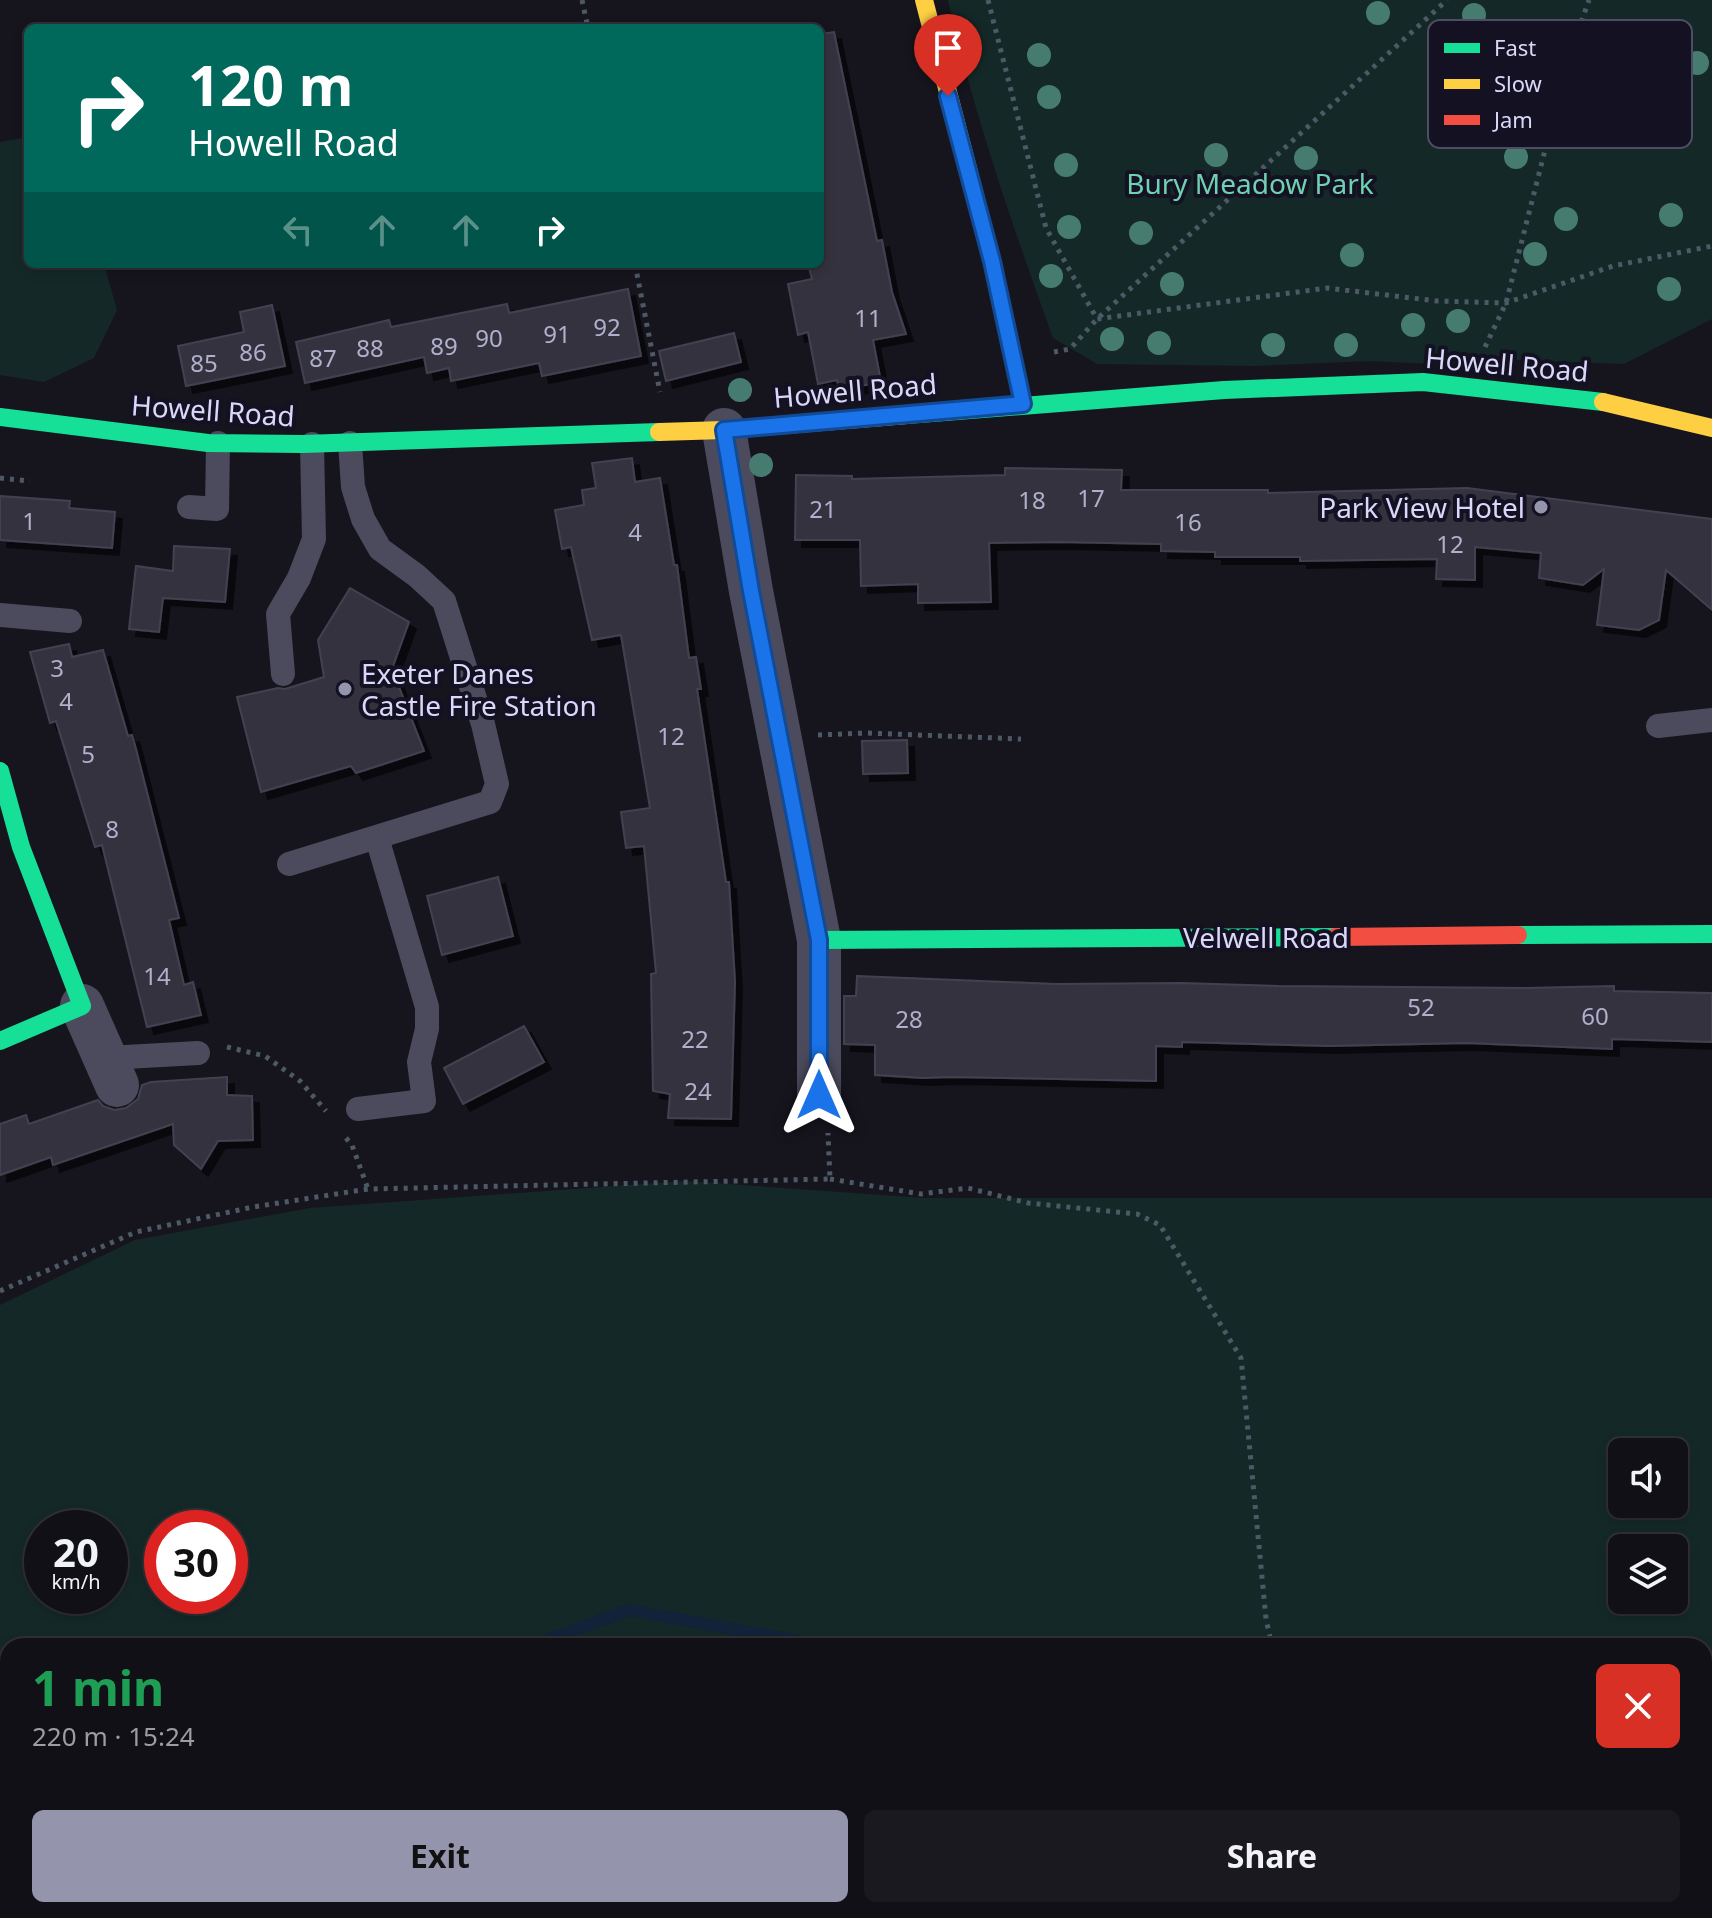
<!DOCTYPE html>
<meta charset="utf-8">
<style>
body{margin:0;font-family:"Noto Sans",sans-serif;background:#19191f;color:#f1f3f6;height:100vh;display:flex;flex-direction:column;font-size:30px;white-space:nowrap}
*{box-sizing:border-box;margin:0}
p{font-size:26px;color:#9c9da1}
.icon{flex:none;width:44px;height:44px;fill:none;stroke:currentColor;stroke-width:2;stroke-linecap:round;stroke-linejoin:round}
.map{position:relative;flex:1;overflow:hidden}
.sheet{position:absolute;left:0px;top:1638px;width:1712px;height:280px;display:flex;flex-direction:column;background:#101016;border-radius:24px 24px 0 0;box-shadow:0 4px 12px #0003,0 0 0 2px #303035}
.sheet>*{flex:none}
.top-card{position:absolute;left:24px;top:24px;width:800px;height:244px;border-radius:12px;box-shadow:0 4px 12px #0003,0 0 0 2px #303035;background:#00695c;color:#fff;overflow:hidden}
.buttons{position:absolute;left:1608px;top:1438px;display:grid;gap:16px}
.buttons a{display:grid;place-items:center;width:80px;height:80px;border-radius:12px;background:#101016;box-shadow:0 4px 12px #0003,0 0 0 2px #303035;font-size:40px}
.speed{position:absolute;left:24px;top:1510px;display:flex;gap:16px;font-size:40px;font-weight:700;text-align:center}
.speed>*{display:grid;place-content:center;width:104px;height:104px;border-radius:50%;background:#101016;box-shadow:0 4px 12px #0003,0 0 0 2px #303035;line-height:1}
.speed small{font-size:20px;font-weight:400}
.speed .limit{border:12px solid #d22;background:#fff;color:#111}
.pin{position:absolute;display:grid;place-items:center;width:68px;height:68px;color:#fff;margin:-82px -34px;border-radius:50% 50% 50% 0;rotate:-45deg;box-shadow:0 0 8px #0007}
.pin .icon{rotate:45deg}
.me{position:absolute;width:88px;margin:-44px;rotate:0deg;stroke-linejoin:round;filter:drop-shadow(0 0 6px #0008)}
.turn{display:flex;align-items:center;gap:28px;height:168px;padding:0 32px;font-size:36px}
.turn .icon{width:104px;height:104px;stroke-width:2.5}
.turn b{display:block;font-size:56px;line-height:68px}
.lanes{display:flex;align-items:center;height:76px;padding:0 32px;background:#0003;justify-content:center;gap:40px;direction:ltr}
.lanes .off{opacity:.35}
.round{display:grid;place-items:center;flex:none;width:84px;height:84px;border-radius:12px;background:#19191f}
.summary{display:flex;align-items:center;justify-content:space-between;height:136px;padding:0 32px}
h1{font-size:48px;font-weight:700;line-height:60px;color:#1e9e55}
.action{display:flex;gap:16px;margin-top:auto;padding:16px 32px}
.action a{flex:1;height:92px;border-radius:12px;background:#9594ad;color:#111;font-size:32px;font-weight:700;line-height:92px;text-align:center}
.action a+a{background:#19191f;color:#f1f3f6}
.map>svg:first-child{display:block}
.green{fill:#152828;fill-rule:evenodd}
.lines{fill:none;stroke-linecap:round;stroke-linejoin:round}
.stream{stroke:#112239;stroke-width:12}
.building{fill:#343340;stroke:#434151;stroke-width:2;filter:url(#shadow)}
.path{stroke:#4d5a65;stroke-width:5;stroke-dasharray:4 6;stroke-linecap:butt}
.lane{stroke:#4c4b5d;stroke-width:24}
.street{stroke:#4c4b5d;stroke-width:44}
.fast{stroke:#16e098;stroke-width:18}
.slow{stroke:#ffcf43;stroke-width:18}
.jam{stroke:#f24e42;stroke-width:18}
.tree{fill:#467c6f}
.route-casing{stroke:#114b97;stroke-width:20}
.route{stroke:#1a73e8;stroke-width:14}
.poi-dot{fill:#9594ad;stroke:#131122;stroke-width:3}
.labels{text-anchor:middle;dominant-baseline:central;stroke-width:8;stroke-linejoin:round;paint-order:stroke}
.number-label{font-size:24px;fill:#b0afcc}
.park-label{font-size:28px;fill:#6dd1b2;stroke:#131122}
.street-label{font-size:28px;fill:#dad8fa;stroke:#131122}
.poi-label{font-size:28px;fill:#dad8fa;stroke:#131122;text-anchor:end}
.key{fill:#131122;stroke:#4f4d63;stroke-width:2}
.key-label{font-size:22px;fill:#dad8fa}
</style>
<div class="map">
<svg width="1712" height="1918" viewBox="0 0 1712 1918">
<defs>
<filter id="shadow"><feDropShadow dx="7" dy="7" stdDeviation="0" flood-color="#0009"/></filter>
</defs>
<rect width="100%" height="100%" fill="#16151e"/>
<g class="green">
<path d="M948,0H1712V319L1624,364L1493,359L1491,367L1371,361L1254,366L1097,364L1053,338C1013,227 974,115 948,0Z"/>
<polygon points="28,137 28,264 104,264 117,310 94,358 44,382 0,375 0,142"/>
<path d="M685,1181L924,1198H1712V1918H0V1305L135,1240L310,1208ZM1622,1452H1674V1504H1622ZM42,1528H110V1596H42ZM162,1528H230V1596H162ZM1622,1548H1674V1600H1622ZM8,1646H1704V1910H8Z"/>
</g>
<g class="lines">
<g class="stream">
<polyline points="531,1646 629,1610 825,1646"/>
<polyline points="1704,1674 1712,1671"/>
<polyline points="41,1918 52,1910"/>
</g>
</g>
<g class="building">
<polygon points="834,32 877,241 882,240 892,292 906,334 873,340 881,382 839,390 837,380 818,384 808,332 798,335 788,284 812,279 808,264 820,264 820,34"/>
<polygon points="628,289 641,356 542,376 539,363 451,381 449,368 427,373 424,357 305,383 296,342 389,320 391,327 507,304 509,313"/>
<polygon points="272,305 285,366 186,386 178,346 244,332 240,312"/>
<polygon points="734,333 741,362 666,381 659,351"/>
<polygon points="632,458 635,482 660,478 674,565 677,565 689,658 696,657 701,689 697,689 726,882 729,882 735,982 731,1119 668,1118 670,1094 653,1091 651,974 656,973 644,846 626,848 621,812 650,808 621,635 592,640 571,547 562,549 555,510 584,505 582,490 596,488 592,463"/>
<polygon points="1005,468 1122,470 1121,490 1268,490 1268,493 1467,488 1712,519 1712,610 1666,570 1659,620 1639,630 1597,625 1604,569 1583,585 1539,578 1541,553 1475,547 1475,580 1436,579 1437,559 1300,561 1300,557 1215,557 1215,552 1161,551 1161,544 1058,542 989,543 991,602 918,603 918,584 861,586 860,540 795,540 796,475 852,476 852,479 1005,475"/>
<polygon points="0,496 70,501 69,508 115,512 112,548 0,540"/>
<polygon points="174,546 230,549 225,602 163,598 159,632 129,629 136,566 173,571"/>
<polygon points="350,588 409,622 392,669 424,751 356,773 351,766 261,792 237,697 278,688 285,689 324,677 318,640"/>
<polygon points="69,644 72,657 103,650 128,736 132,735 136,749 179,918 169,920 184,985 193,982 201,1015 147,1027 102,845 95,847 56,721 50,723 30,652"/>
<polygon points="907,740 908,773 863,774 862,741"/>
<polygon points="498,877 513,936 442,955 427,896"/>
<polygon points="857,976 1056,984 1182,983 1279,986 1526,988 1614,986 1614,991 1712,993 1712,1042 1612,1039 1612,1049 1467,1043 1329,1046 1182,1042 1182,1047 1156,1046 1156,1081 951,1077 923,1078 875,1075 875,1045 844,1044 844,996 856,996"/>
<polygon points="524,1026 544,1062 463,1104 444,1068"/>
<polygon points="227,1077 227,1095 252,1096 253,1140 218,1141 201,1169 174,1145 173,1124 53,1165 51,1157 0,1175 0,1124 26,1115 29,1124 98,1100 103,1106 114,1110 126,1108 138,1099 142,1085 151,1082"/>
</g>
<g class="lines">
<g class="path">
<polyline points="582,0 588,28"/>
<polyline points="988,0 1046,228 1097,319 1327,288 1437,301 1506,303 1613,266 1712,246"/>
<polyline points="635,264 660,392"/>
<polyline points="1485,347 1506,303 1568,60 1589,0"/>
<polyline points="1054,352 1070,349 1097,319 1447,0"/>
<polyline points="0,478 30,481"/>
<polyline points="818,735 867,733 1021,739"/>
<polyline points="227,1047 265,1056 300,1081 326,1111"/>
<polyline points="346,1138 352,1145 368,1189"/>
<polyline points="830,1179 921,1194 968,1188 1028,1203 1137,1214 1160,1225 1241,1358 1266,1619 1272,1646"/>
<polyline points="0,1291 136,1232 253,1207 368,1189 830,1179 828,1133"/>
<polyline points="1704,1831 1712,1831"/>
<polyline points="1421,1910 1433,1918"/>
<polyline points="191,1918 203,1910"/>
<polyline points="1308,1918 1310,1910"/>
</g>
<g class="lane">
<polyline points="189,507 217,509 218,443"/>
<polyline points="0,615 70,621"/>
<polyline points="283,674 278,614 299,578 314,539 312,444"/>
<polyline points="1658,726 1712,720"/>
<polyline points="289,864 490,802 497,784 483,724 444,601 417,576 380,549 363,519 353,487 350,443"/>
<polyline points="107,1058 198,1053"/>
<polyline points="358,1109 424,1101 419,1062 427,1029 427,1007 377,838"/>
</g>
<g class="street">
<polyline points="724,430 751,591 819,940 819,1095"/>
<polyline points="82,1006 117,1085"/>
</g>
<g class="fast">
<polyline points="907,415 1224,390 1423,382 1603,402"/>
<polyline points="0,417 208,443 303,444 659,432"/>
<polyline points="0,771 21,847 82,1006 0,1041"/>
<polyline points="1518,935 1712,934"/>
<polyline points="819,940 1335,937"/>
</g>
<g class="slow">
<polyline points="924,0 992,261 1023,404"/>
<polyline points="1603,402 1712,428"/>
<polyline points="659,432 724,430 907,415"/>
</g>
<polyline class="jam" points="1335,937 1518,935"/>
</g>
<g class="tree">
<circle cx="1378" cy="13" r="12"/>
<circle cx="1474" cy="15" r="12"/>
<circle cx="1039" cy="55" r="12"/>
<circle cx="1697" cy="63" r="12"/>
<circle cx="1049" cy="97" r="12"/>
<circle cx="1216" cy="155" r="12"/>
<circle cx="1516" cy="157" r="12"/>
<circle cx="1306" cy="158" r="12"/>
<circle cx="1066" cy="165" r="12"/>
<circle cx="1671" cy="215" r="12"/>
<circle cx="1566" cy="219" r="12"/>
<circle cx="1069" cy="227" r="12"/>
<circle cx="1141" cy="233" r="12"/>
<circle cx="1535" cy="254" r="12"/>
<circle cx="1352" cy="255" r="12"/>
<circle cx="1051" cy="276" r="12"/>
<circle cx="1172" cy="284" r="12"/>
<circle cx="1669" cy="289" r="12"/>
<circle cx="1458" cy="321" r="12"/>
<circle cx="1413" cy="325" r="12"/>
<circle cx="1112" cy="339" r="12"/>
<circle cx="1159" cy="343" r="12"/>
<circle cx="1273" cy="345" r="12"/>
<circle cx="1346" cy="345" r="12"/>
<circle cx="740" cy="390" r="12"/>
<circle cx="761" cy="465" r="12"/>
</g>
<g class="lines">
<g class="route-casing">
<polyline id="route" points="819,1095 819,940 751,591 724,430 1023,404 992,261 948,96"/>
</g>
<use href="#route" class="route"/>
</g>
<g class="poi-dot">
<circle cx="1541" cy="507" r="8"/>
<circle cx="345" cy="689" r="8"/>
</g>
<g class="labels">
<g class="number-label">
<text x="868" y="317">11</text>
<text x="607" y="326">92</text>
<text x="557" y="333">91</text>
<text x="489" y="337">90</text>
<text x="444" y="345">89</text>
<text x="370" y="347">88</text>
<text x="253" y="351">86</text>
<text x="323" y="357">87</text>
<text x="204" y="362">85</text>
<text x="1091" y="497">17</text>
<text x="1032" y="499">18</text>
<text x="823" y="508">21</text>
<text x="29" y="520">1</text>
<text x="1188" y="521">16</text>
<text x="635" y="531">4</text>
<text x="1450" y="543">12</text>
<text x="57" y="667">3</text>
<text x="66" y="700">4</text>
<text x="671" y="735">12</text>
<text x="88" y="753">5</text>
<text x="112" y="828">8</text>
<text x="157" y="975">14</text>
<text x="1421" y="1006">52</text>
<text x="1595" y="1015">60</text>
<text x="909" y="1018">28</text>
<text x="695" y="1038">22</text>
<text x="698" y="1090">24</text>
</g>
<g class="park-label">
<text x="1250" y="183">Bury Meadow Park</text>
</g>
<g class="street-label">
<text transform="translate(1507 364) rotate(5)">Howell Road</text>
<text transform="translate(855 390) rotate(-5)">Howell Road</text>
<text transform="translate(213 410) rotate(4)">Howell Road</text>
<text x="1266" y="937">Velwell Road</text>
</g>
<g class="poi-label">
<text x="1525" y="507">Park View Hotel</text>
<text x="361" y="673" text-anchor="start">Exeter Danes<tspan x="361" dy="32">Castle Fire Station</tspan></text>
</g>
</g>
<rect x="1428" y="20" width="264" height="128" rx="12" class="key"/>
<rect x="1444" y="43" width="36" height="10" fill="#16e098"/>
<rect x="1444" y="79" width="36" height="10" fill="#ffcf43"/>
<rect x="1444" y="115" width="36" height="10" fill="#f24e42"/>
<g class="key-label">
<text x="1494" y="56">Fast</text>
<text x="1494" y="92">Slow</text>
<text x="1494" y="128">Jam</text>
</g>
</svg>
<div class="buttons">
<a><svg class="icon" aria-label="sound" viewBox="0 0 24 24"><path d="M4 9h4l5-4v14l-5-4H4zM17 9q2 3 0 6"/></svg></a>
<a><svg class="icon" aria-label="layers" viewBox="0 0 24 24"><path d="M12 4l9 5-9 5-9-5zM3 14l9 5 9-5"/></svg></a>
</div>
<div class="speed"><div>20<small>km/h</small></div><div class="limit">30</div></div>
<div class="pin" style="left:948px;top:96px;background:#d93025"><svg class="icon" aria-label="arrive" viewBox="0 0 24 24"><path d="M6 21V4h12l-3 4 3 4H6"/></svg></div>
<svg class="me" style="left:819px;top:1095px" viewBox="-20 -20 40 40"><path d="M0-17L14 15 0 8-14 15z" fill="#1a73e8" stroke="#fff" stroke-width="4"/></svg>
<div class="top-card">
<div class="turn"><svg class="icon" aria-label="right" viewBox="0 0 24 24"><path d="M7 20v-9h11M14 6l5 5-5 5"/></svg><div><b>120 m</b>Howell Road</div></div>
<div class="lanes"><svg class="icon off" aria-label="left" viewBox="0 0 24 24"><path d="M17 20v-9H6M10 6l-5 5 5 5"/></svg><svg class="icon off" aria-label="ahead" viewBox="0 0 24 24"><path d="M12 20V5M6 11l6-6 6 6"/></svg><svg class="icon off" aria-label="ahead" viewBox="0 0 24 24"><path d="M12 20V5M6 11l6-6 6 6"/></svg><svg class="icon" aria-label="right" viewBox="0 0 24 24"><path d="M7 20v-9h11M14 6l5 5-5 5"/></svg></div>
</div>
<section class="sheet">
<div class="summary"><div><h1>1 min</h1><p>220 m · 15:24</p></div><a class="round" style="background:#d93025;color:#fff"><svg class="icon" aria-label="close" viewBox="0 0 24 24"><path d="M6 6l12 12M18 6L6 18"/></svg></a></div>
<div class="action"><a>Exit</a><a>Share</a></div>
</section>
</div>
